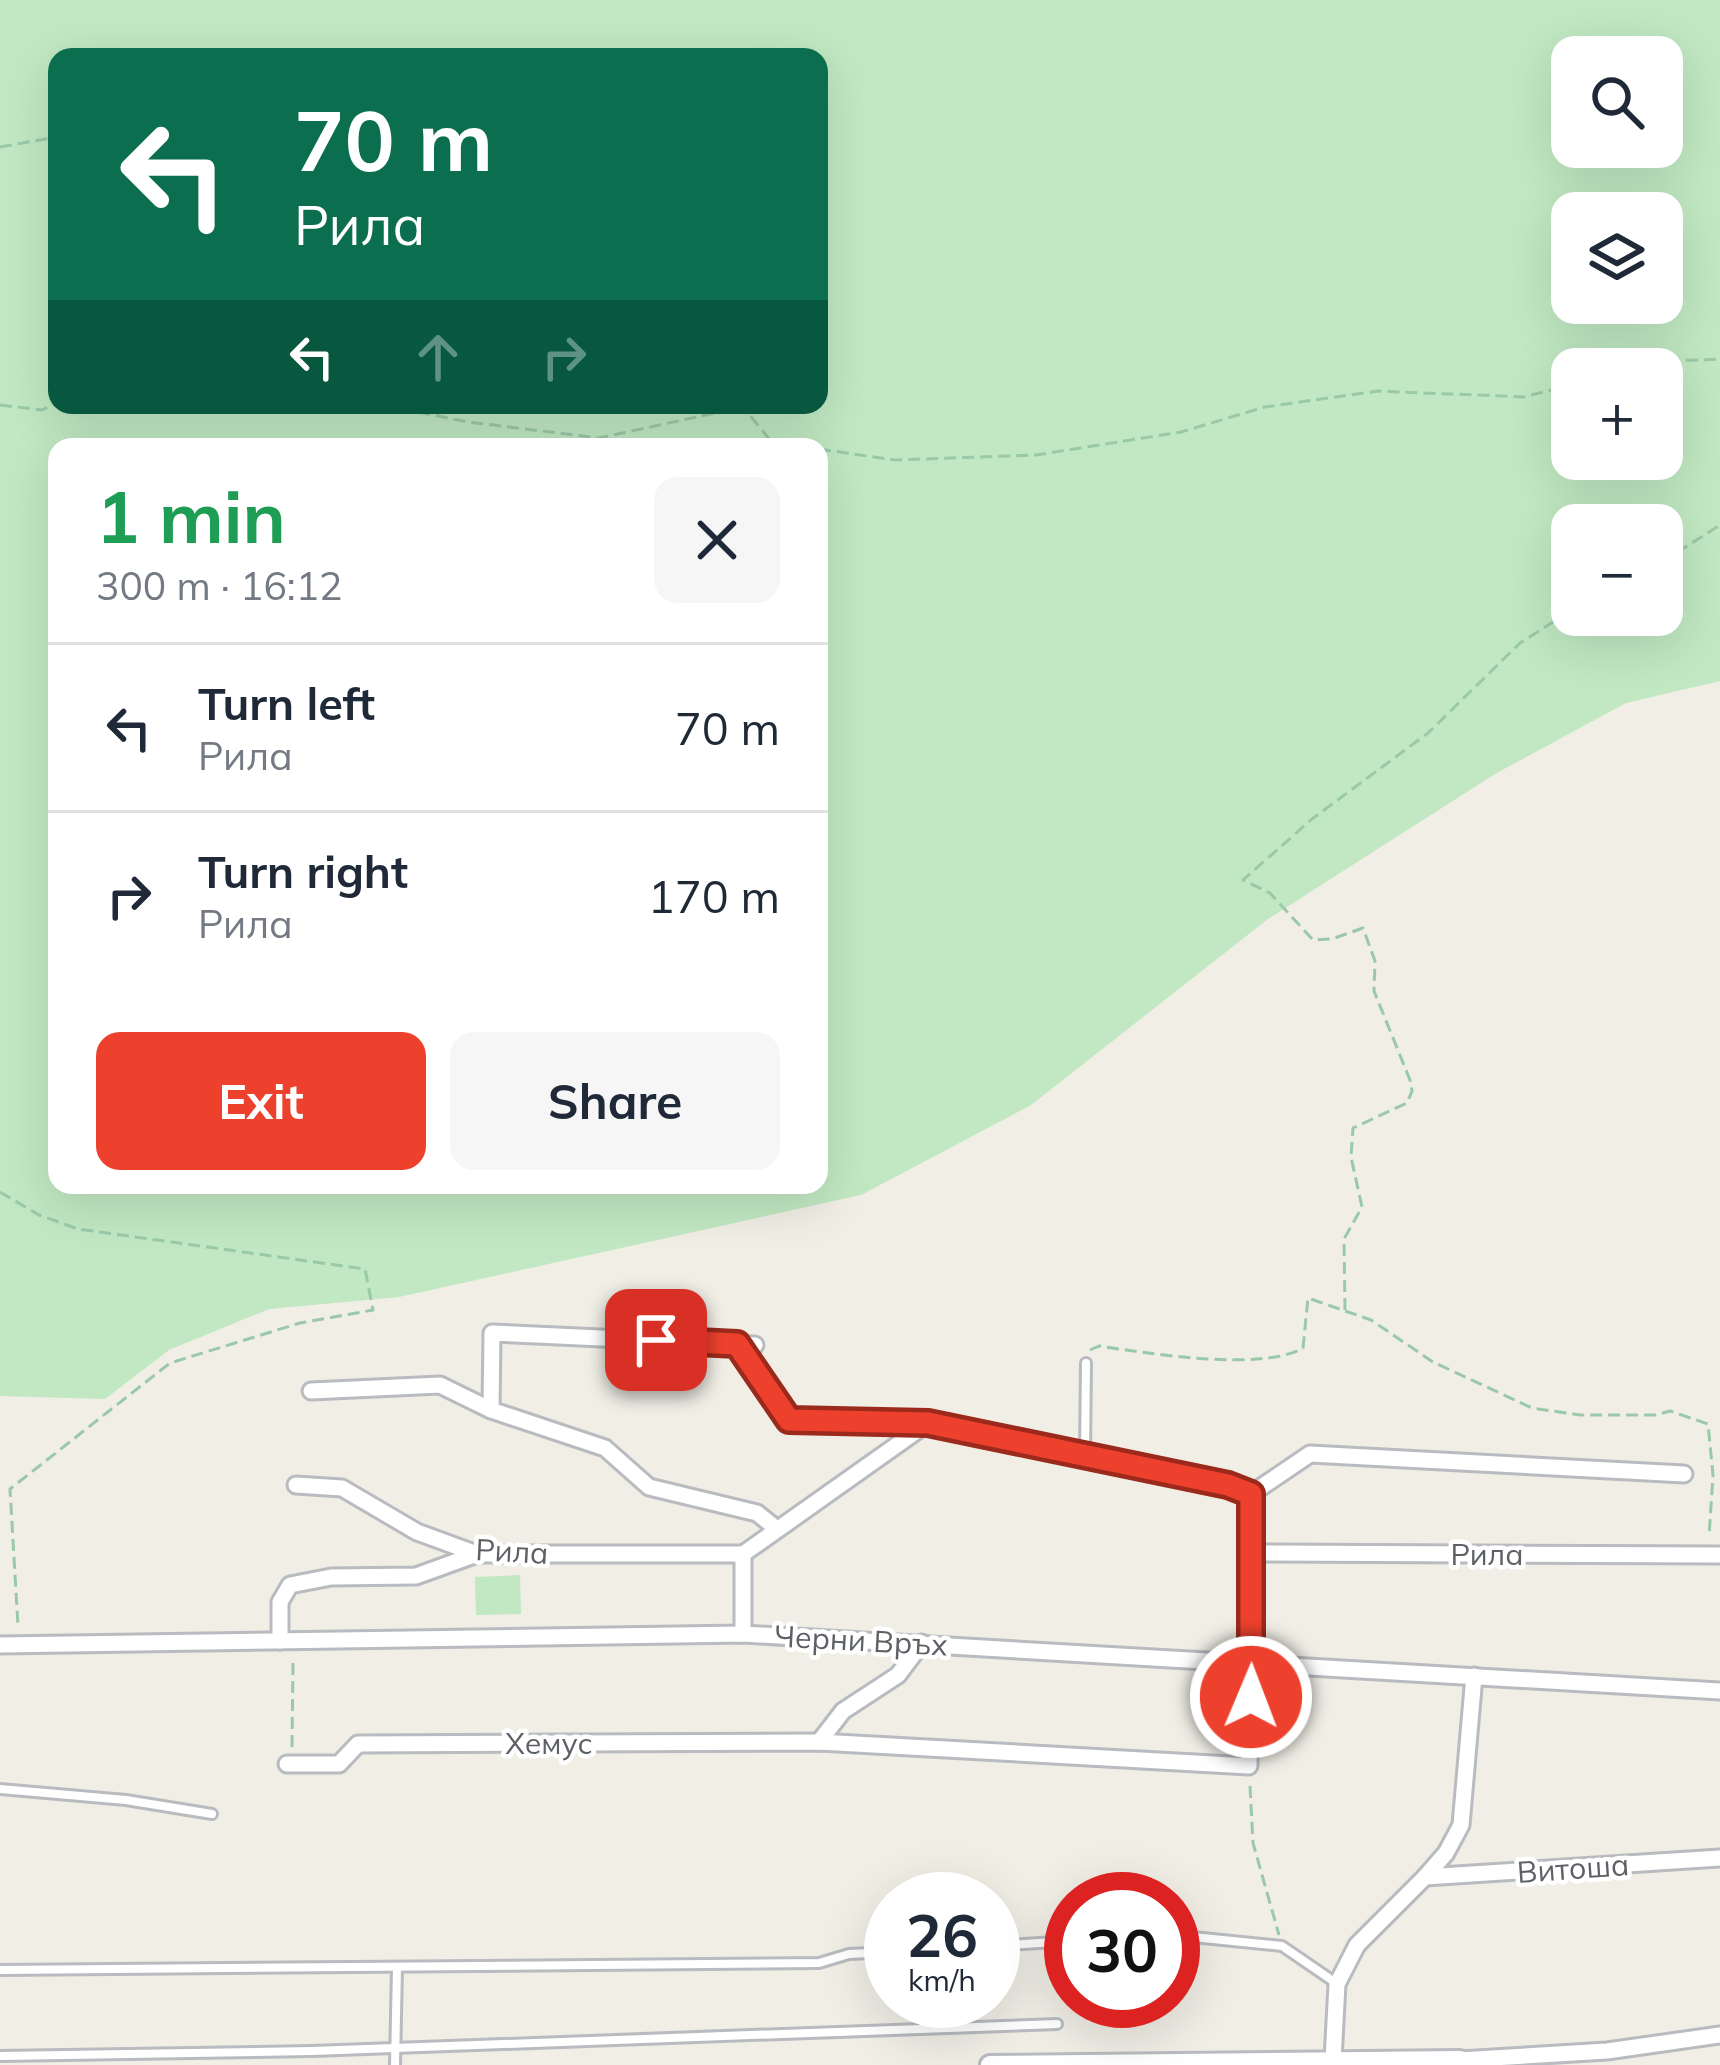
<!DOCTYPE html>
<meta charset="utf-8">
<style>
body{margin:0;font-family:Mulish,sans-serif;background:#f6f6f7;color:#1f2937;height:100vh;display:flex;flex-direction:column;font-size:45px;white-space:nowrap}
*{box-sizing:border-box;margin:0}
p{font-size:39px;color:#747a83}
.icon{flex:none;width:66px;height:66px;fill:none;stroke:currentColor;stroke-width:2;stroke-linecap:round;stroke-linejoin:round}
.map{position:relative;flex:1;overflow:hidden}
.panel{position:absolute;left:48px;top:438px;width:780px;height:756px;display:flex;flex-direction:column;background:#fff;border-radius:24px;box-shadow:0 12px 48px #0002}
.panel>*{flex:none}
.top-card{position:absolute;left:48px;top:48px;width:780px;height:366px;border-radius:24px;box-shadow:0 12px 48px #0002;background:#0b6e4f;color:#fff;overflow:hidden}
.controls{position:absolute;left:1551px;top:36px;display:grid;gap:24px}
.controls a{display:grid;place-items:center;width:132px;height:132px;border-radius:24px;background:#fff;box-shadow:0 12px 48px #0002;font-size:60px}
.speed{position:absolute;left:864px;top:1872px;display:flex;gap:24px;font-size:60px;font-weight:700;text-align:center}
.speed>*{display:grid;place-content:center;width:156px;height:156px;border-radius:50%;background:#fff;box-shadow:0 12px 48px #0002;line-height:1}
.speed small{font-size:30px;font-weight:400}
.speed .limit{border:18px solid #d22;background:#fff;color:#111}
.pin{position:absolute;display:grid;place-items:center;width:102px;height:102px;color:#fff;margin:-51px;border-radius:24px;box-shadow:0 6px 18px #0006}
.me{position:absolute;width:132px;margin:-66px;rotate:1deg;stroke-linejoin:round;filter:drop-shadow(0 0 9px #0008)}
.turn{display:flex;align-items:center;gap:42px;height:252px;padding:0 48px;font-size:54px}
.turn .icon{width:156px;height:156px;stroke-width:2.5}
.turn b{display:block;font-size:84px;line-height:102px}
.lanes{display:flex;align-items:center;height:114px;padding:0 48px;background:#0003;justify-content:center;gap:60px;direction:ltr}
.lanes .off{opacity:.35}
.round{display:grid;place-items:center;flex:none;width:126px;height:126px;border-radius:24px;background:#f6f6f7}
.overview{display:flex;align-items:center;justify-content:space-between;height:204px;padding:0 48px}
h1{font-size:72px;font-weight:700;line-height:90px;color:#1e9e55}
.action{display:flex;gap:24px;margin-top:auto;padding:24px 48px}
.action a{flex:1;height:138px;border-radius:24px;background:#ee412d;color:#fff;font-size:48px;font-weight:700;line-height:138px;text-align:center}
.action a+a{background:#f6f6f7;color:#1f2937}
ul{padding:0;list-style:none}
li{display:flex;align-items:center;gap:36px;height:168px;padding:0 48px;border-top:3px solid #e0e1e3}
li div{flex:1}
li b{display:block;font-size:45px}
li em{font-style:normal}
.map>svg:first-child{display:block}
.green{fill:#c1e8c2;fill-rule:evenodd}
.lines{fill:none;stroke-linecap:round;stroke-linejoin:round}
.service-casing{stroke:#b8bbbf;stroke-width:14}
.minor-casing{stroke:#b8bbbf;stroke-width:21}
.tertiary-casing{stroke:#b8bbbf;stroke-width:24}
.path{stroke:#9ac9a8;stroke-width:3;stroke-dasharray:12 6;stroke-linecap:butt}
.service{stroke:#fff;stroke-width:8}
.minor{stroke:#fff;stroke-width:15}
.tertiary{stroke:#fff;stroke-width:18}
.route-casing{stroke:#9b2a1d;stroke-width:30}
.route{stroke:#ee412d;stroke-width:21}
.labels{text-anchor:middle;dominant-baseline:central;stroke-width:9;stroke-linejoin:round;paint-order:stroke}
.street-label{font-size:30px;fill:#5d6166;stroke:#fff}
</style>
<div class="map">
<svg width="1720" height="2065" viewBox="0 0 1720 2065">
<rect width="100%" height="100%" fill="#f0eee5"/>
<g class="green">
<path d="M0,0H1720V681L1626,703L1495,774L1268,919L1031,1105L861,1195L399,1297L269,1309L169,1350L105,1399L0,1396ZM57,57H819V405H57ZM1572,57H1662V147H1572ZM1572,213H1662V303H1572ZM1572,369H1662V459H1572ZM57,447H819V1185H57ZM1572,525H1662V615H1572Z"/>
<polygon points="520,1575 521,1614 476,1615 475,1577"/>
</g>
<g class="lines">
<g class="service-casing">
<g id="service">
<polyline points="1085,1454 1086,1363"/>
<polyline points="0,1789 126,1800 212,1814"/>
<polyline points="1173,1935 1282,1946 1336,1983"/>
<polyline points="993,1946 1071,1941"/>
<polyline points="0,1970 819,1963 849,1954 891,1952"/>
<polyline points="0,2056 312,2051 1057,2024"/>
<polyline points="395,2065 397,1967"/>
</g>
</g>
<g class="minor-casing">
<g id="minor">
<polyline points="737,1344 789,1421 928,1423"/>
<polyline points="311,1391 440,1385 491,1410 605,1448 649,1487 757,1513 777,1529"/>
<polyline points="491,1410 492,1333 755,1345"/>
<polyline points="296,1485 342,1488 417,1532 477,1554 743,1554 743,1634"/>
<polyline points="1251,1494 1310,1454 1684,1474"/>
<polyline points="1253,1553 1720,1555"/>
<polyline points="743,1554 928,1423 1228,1485 1251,1494"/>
<polyline points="280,1641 280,1602 290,1585 331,1577 416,1576 477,1554"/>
<polyline points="0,1645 743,1634 1720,1691"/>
<polyline points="819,1742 843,1711 898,1675 922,1643"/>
<polyline points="287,1764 339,1764 358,1744 819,1742 1249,1766 1251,1494"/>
<polyline points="1425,1877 1720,1858"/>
<polyline points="1333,2060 1337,1984 1357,1945 1425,1877 1446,1853 1461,1825 1474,1676"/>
<polyline points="1460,2060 1607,2051 1720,2035"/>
</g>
</g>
<g class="tertiary-casing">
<polyline id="tertiary" points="990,2065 1460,2060 1466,2065"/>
</g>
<g class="path">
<polyline points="0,147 57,137"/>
<path d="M1633,369C1671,357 1683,362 1720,359"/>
<polyline points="0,405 42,410 57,403"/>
<polyline points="383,405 468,422 599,438 743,407 771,441 808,447"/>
<polyline points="819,449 895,460 1036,455 1181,432 1265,407 1378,391 1523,397 1572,385"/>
<polyline points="1662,562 1720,525"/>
<polyline points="0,1192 39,1215 78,1229 365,1269 373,1310 300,1323 170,1363 10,1489 18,1626"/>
<polyline points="1345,1310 1344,1239 1362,1207 1351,1157 1353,1128 1407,1103 1412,1091 1410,1080 1374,991 1375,961 1363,928 1332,939 1313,940 1270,893 1243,880 1312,819 1428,733 1520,643 1572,610"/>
<path d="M1090,1350L1099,1346C1147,1353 1261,1372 1303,1348L1308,1298L1371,1320L1433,1362L1532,1408L1580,1415H1656L1670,1411L1708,1424L1713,1475L1709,1537"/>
<polyline points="292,1747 293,1661"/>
<polyline points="1250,1786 1253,1843 1279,1935"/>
</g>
<use href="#service" class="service"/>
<use href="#minor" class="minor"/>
<use href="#tertiary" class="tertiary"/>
</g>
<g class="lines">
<g class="route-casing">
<polyline id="route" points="656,1340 737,1344 789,1420 928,1423 1228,1485 1251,1494 1251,1697"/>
</g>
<use href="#route" class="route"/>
</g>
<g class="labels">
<g class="street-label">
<text transform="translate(512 1551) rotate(3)">Рила</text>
<text x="1487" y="1554">Рила</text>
<text transform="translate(861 1640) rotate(3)">Черни Връх</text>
<text x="549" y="1743">Хемус</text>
<text transform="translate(1573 1868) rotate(-4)">Витоша</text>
</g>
</g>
</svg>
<div class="controls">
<a><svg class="icon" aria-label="search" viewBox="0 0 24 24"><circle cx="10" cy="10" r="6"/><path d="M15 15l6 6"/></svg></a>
<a><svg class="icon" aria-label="layers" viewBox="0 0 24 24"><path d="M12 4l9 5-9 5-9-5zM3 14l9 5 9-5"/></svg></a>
<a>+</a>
<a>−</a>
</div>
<div class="speed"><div>26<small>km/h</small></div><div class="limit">30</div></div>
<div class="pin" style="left:656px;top:1340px;background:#d93025"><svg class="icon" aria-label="arrive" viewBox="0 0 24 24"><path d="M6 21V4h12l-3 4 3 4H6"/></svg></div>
<svg class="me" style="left:1251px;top:1697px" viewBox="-20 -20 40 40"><circle r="17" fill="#ee412d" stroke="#fff" stroke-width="3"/><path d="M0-11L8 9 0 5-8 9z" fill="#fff"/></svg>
<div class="top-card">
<div class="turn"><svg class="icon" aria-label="left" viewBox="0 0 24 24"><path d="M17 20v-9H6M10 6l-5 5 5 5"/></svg><div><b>70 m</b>Рила</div></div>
<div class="lanes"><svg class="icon" aria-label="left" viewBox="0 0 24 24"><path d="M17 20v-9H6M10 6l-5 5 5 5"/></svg><svg class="icon off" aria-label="ahead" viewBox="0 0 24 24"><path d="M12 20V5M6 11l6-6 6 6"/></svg><svg class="icon off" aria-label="right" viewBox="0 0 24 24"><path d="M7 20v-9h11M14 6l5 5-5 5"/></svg></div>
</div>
<section class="panel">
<div class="overview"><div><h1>1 min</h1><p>300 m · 16:12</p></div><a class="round"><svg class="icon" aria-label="close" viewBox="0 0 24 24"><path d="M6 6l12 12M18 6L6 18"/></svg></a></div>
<ul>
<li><svg class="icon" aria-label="left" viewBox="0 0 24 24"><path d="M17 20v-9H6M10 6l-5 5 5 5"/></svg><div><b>Turn left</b><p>Рила</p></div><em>70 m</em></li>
<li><svg class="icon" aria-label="right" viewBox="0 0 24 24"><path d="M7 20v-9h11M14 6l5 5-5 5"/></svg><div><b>Turn right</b><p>Рила</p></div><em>170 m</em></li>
</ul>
<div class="action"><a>Exit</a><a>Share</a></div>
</section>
</div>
